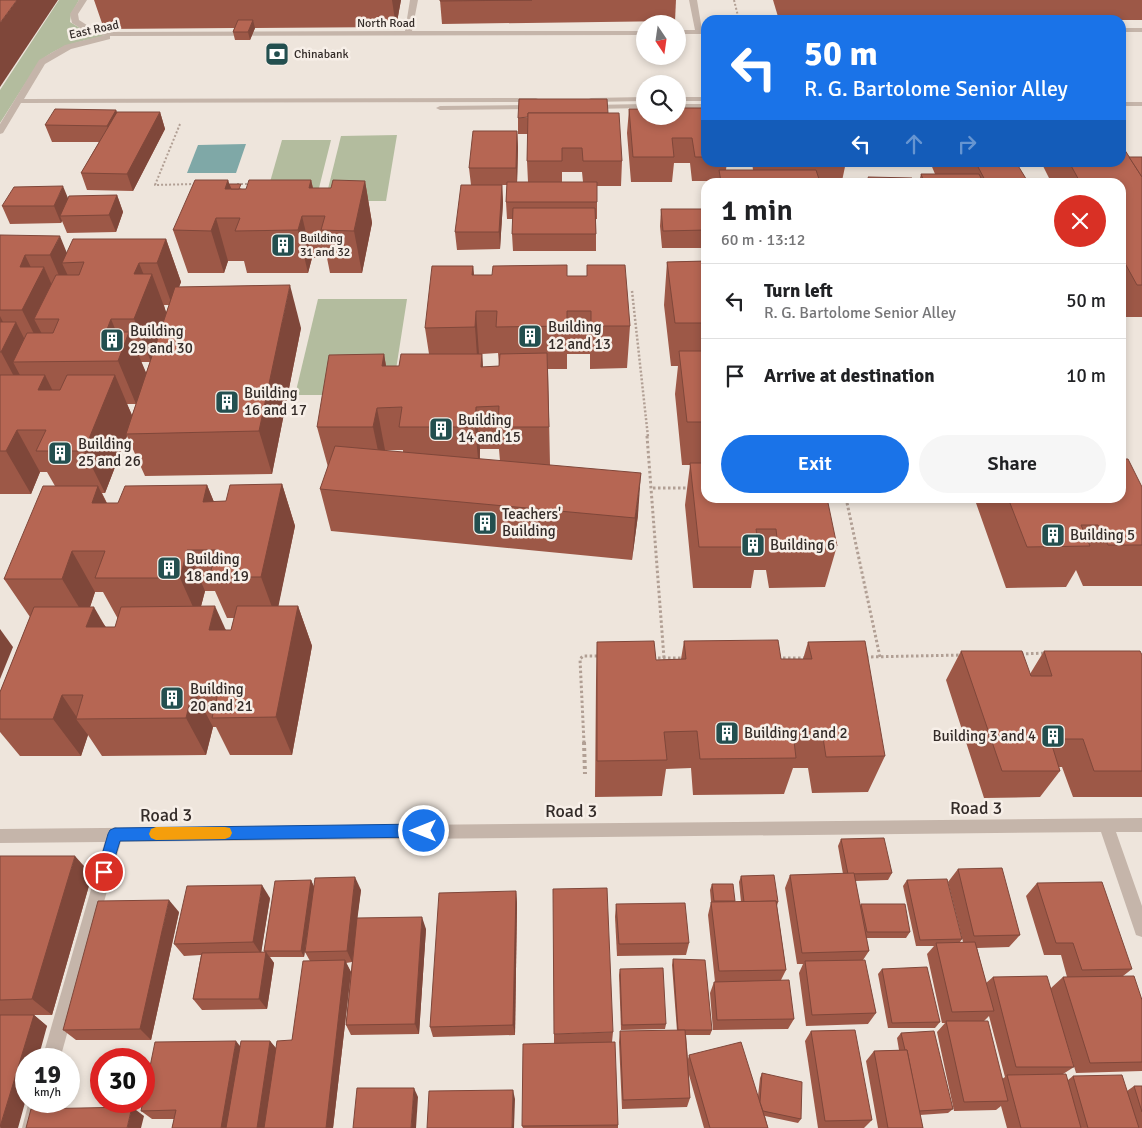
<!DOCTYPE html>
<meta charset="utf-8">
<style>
body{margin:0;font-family:Signika,sans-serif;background:#f6f6f6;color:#202124;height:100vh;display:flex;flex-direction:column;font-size:19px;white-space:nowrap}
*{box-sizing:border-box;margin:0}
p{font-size:16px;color:#757577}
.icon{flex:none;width:28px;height:28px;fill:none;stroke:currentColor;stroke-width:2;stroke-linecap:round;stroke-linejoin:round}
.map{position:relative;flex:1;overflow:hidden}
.drawer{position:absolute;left:701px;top:178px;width:425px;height:325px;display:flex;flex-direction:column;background:#fff;border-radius:15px;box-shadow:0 2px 8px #0003}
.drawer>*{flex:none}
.top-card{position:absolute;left:701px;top:15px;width:425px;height:152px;border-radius:15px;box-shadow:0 2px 8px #0003;background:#1a73e8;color:#fff;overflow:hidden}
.needle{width:32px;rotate:167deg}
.buttons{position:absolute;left:636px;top:15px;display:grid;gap:10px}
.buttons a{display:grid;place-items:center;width:50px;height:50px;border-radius:50%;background:#fff;box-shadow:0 2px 8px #0003;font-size:25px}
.speed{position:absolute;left:15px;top:1048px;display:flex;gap:10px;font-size:25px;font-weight:700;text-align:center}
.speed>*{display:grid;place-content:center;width:65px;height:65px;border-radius:50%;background:#fff;box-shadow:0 2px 8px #0003;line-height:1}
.speed small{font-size:12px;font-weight:400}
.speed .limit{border:8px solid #d22;background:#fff;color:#111}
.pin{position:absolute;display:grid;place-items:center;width:42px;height:42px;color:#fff;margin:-21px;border:2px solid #fff;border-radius:50%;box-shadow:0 1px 5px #0007}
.me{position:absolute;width:55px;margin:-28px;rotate:270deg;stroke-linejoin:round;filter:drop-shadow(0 0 4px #0008)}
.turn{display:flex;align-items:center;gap:18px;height:105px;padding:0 20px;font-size:22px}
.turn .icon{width:65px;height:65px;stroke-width:2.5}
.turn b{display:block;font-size:35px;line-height:42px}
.lanes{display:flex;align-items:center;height:48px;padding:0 20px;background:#0003;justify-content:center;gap:25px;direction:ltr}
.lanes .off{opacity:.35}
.round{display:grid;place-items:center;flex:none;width:52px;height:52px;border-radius:26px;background:#f6f6f6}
.head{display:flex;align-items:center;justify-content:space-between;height:85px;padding:0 20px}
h1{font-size:30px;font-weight:600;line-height:38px}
.action{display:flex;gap:10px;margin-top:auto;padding:10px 20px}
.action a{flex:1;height:58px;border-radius:30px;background:#1a73e8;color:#fff;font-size:20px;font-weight:600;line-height:58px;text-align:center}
.action a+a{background:#f6f6f6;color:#202124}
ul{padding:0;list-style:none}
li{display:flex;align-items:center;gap:15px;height:75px;padding:0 20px;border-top:1px solid #e0e0e0}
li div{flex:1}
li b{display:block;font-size:19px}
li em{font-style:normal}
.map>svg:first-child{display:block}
.green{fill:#b3bc9e}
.water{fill:#7fa8a7}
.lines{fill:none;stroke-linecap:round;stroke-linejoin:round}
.path-far3{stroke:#b19f94;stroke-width:2;stroke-dasharray:2 2;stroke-linecap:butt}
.path-far2{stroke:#b19f94;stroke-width:2.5;stroke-dasharray:2 2;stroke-linecap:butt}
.path-far1{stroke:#b19f94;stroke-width:3;stroke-dasharray:2.5 2.5;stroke-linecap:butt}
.path{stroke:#b19f94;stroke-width:4;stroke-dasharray:3 3;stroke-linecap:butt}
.service{fill:#c5b5aa;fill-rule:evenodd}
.minor{fill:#c5b5aa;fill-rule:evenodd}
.wall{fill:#9d5847;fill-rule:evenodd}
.shaded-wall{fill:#7f473a}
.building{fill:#b66653;stroke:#7f473a}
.route{fill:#1a73e8;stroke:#114b97}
.slow{fill:#f59e0b}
.labels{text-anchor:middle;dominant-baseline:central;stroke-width:5;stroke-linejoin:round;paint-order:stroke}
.far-street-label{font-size:12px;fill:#332b28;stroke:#f7efe8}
.far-poi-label{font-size:12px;fill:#332b28;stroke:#f7efe8;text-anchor:start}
.poi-label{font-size:15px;fill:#332b28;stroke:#f7efe8;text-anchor:start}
.near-street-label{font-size:18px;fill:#332b28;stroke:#f7efe8}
</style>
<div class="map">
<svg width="1142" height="1128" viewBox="0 0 1142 1128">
<rect width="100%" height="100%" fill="#eee5dc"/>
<g class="green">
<path d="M59,0H79L71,14L70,22L85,31L106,36C82,41 58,45 39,62L0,123V90Z"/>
<polygon points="397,135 386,201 325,201 341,136"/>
<polygon points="282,140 331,140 317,196 266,196"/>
<polygon points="318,299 407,299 392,395 295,395"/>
</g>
<polygon class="water" points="246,144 236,173 187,173 198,145"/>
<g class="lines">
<g class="path-far3">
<polyline points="734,0 739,20"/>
<polyline points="180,124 155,185 196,184"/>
<polyline points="237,184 251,184"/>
</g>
<polyline class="path-far2" points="632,291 648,437"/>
<g class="path-far1">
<polyline points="647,436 664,658"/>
<polyline points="653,488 689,488"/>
<polyline points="846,498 880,657"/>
<polyline points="1021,654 1047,653"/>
<polyline points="866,657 962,655"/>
<polyline points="653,658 684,658"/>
<polyline points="778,658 807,658"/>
<polyline points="584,743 580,659 583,656 599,656"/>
</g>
<polyline class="path" points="584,742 585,774"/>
<g class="service">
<polygon points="79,0 87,0 78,14 79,20 93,29 110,32 405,31 410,0 418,0 412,31 645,31 645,35 110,36 110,39 71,49 45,64 24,99 536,98 540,100 536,102 21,103 3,133 0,134 0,124 39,60 65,45 105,35 88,33 72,23 70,14"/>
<polygon points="689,0 697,0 702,30 706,30 706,34 678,34 678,30 695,30"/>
<rect x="1121" y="28" width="21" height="4"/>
<polygon points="645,97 645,101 591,102 587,100 591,98"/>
<rect x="678" y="97" width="28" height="4"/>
<polygon points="115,827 120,829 123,834 60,1059 42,1059 107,834 110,829"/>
<polygon points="29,1101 47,1101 40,1128 22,1128"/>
</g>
<g class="minor">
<rect x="1121" y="102" width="21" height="4"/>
<polygon points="645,104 645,108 590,109 586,107 590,105"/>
<rect x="678" y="104" width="28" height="4"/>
<polygon points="535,105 538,105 538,109 440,110 436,108 440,106"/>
<polygon points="1142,818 1142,832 1116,832 1142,906 1142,937 1136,935 1134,929 1101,832 0,843 0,829"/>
</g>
</g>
<g class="wall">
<polygon points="94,0 401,0 396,27 255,28 250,40 235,40 233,32 234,28 104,29"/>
<polygon points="440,0 676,0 675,21 442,24"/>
<polygon points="773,0 1142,0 1142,20 779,20"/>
<polygon points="706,108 706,162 727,162 726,170 753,170 752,162 846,162 842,181 861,182 717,182 717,181 692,181 690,163 674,163 672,182 631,182 627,133 629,109"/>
<polygon points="116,110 117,112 160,112 165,129 133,191 87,190 81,173 99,142 52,142 45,125"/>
<path d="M608,113L622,161L621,186H597V219H596V251H513L512,234L513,219H507L506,202L507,185H502L503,202L500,249L457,250L455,232L471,185L469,168L517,131L518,148L517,182H528L527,161L528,134H518V118ZM562,172H582L583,182H562Z"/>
<polygon points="1129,157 1142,157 1142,317 1121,317 1121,182 1051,182 1041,162 1121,162"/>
<polygon points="930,162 1012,162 1012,164 1028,182 919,182 921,174 935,174"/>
<polygon points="228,180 229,184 242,189 246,189 311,180 313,188 331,188 365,181 372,223 362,273 330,273 327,258 312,258 308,273 247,273 244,261 228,261 224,273 188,273 173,230"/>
<polygon points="117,195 123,212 116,232 67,233 62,221 61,223 10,224 2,206 68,198"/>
<polygon points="661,209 706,209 706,248 662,248 660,226"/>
<path d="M0,235L67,253L166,239L181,282L179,287L301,328L272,474L145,476L127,436L105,493H102L107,503H118L207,485L214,502L226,501L282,484L295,526L278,606H298L312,646L292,755H230L216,727H213L206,755L102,756L88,735L81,756H20L0,732V692L30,617L4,579L55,486L47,472H40L31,494H0ZM164,305H169L166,313ZM141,362H150L146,373ZM127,404H136L132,415ZM205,591H215L227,618H234L231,630H226L201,606ZM95,592H103L118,619L115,627H106L90,607Z"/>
<polygon points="706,261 706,498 837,546 825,587 769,588 766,570 754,570 751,588 693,588 685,505 690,465 682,465 675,394 678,366 671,366 664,305 667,262"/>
<path d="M473,266L474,275L567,276L630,326L627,368L590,369V354H567V369H548L550,465L638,515L632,560L331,531L320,489L328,467L317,427L384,354L386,366H399L429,354L425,328ZM498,353L499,366L483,367L482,354ZM480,449H499L500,461L480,459ZM385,450H403V452L385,451Z"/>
<polygon points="1142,487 1142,586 1083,586 1076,570 1066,587 1006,588 976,503 978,498 1121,498"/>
<polygon points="684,641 781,659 803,659 808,642 885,756 868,792 812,793 808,768 793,768 784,794 693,795 691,768 666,769 662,796 595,797 596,681 597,642 656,660 681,659"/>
<polygon points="961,651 1030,674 1044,651 1142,655 1142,797 1073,797 1062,767 1059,767 1060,771 1040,797 984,798 946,680"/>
<polygon points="841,839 892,873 888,880 855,881 860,906 861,904 910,932 906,938 866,938 869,951 863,960 876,1013 868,1024 806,1026 799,973 803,964 797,964 785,888 790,875 843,874 838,846"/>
<polygon points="0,856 92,875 52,1015 26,1015 34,1015 47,1026 0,1128"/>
<path d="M958,869L1020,935L1009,947L977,948L986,983L993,977L1051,988L1063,977H1067L1061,955H1044L1026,896L1037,883L1132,969L1123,976L1142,1000V1071L1076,1073L1063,1030L1074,1067L1063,1074L1068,1080L1073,1076L1127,1091L1134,1086H1142V1128H1007L1001,1106L996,1110L954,1111L937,1032L945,1023H942L927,954L934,946H916L903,886L907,880L962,939L960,942H963L948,882ZM989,1016L1005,1077L1002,1079L984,1021Z"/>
<polygon points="741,876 778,902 777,906 786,970 781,980 794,1019 788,1029 713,1030 710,993 714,982 715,982 708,915 711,902 710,890 712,884 735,901 734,902 741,902 739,882"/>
<polygon points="311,880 314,887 361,890 357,918 426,929 419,1034 351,1035 346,1025 352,962 346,963 351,972 333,1128 172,1128 174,1119 152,1119 141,1111 240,1046 270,1041 276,1048 292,1040 310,961 305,952 314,890 304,957 270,957 274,963 267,1009 202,1010 193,999 201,955 184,956 174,944 270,898 261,952 264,952"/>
<polygon points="516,891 517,904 515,1035 433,1037 430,1027"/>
<polygon points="616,904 689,943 686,955 617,956 615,917"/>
<polygon points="179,912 151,1040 76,1040 63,1030"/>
<polygon points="673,959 712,1030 710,1035 686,1035 688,1059 689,1055 758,1096 760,1078 762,1073 801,1119 798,1123 765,1116 768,1128 704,1128 689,1075 690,1098 687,1107 622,1109 619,1042 620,1031 677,1031 672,965"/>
<polygon points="620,969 666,1024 665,1029 621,1030 619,975"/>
<polygon points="882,969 940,1022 935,1028 888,1028 878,974"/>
<polygon points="811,1031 872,1120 864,1128 818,1128 805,1041"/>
<polygon points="613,1032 612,1042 618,1125 618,1128 523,1128 522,1126 554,1043 554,1034"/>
<polygon points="901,1033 953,1109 948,1113 920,1115 923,1128 878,1128 866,1061 874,1051 899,1050 897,1038"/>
</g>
<g class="shaded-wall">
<polygon points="17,0 58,0 0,87 0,23"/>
<polygon points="392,0 401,0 396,27"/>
<polygon points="253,20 255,28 250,40 248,32"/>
<polygon points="116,110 122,127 113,143 107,126"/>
<polygon points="160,112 165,129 133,191 127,174"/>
<polygon points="517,131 518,148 517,185 516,168"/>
<polygon points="228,180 239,218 225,189"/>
<polygon points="311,180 319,216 309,188"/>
<polygon points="365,181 372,223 362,273 354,231"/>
<polygon points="502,185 503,202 500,249 499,232"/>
<polygon points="63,186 70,203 60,216 62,221 61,223 54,206"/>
<polygon points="117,195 123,212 116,232 109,215"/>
<polygon points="302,216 312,258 308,273 298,230"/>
<polygon points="216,218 228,261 224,273 211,231"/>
<polygon points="60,236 71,263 62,263 69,278 64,287 50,255"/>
<polygon points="166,239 181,282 172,305 157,263"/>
<polygon points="25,255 37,280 44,267 58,299 34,319 42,334 38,342 22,310 20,267"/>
<polygon points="139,263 148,285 152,274 168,317 151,362 134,319 134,274"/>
<polygon points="473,266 477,309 476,311 479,354 478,370 475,327 472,275"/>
<polygon points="290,285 301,328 272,474 259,431"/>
<polygon points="0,316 9,334 16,322 32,354 13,362 21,377 18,384 1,352"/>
<polygon points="111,319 123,348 129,332 147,375 136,404 106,332"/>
<polygon points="384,354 391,397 390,409 382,366"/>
<polygon points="482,354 485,397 481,367"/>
<polygon points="45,375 66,418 38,390"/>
<polygon points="115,375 133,418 126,434 127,436 105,493 84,451"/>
<polygon points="476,407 480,449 479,469 475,427"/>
<polygon points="377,408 385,450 382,470 373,427"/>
<polygon points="17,430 40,472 31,494 6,451"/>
<polygon points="641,473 638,515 632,560 635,518"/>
<polygon points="282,484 295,526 276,618 261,577"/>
<polygon points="207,485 224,527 203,502"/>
<polygon points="98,486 119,528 92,503"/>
<polygon points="187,550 205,591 198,618 180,578"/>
<polygon points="72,551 95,592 86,619 62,579"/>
<polygon points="215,606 233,646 209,630"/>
<polygon points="298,606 312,646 292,755 276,717"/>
<polygon points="94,607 117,647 86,627"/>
<polygon points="0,629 13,647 0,679"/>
<polygon points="193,689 213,727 206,755 186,718"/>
<polygon points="62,695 78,719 76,719 88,735 81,756 53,719"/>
<polygon points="75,856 92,875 52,1015 32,999"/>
<polygon points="355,877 361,890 352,962 347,951"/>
<polygon points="311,880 314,887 304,957 301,951"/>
<polygon points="262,885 270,898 261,954 253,942"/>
<polygon points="516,891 517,904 515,1035 513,1025"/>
<polygon points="169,900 179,912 151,1040 140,1029"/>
<polygon points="422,917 426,929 419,1034 415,1024"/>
<polygon points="266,952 274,963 267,1009 259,999"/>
<polygon points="345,960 351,972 333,1128 326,1128"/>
<polygon points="34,1015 47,1026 38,1059 26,1059 26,1099 18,1128 0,1128"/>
<polygon points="236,1041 244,1051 232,1128 221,1128"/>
<polygon points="270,1041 278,1051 267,1128 257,1128"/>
<polygon points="414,1088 418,1097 416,1128 411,1128"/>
<polygon points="513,1090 515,1099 514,1128 512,1128"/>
<polygon points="132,1107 144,1116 141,1128 127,1128"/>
</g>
<g class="building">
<polygon points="0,0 17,0 0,23"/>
<polygon points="440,0 532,0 440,1"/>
<polygon points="238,20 253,20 248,32 233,32"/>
<polygon points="519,99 607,99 608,113 528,113 528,117 518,118"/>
<polygon points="678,108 706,108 706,157 695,157 692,138 672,138 674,157 633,157 629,109 645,109 645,116 678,116"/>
<polygon points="55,109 116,110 107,126 45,125"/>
<polygon points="117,112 160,112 127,174 81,173"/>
<polygon points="528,113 619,113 622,161 583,161 582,148 562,148 562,161 527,161"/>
<polygon points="473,131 517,131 516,168 469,168"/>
<polygon points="1121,144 1142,177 1142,285 1137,285 1121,256 1121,182 1080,182 1069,162 1121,162"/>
<polygon points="1129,157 1142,157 1142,177"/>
<polygon points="1017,164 1028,182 986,182 977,165"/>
<polygon points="719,170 816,170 820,182 721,182"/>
<polygon points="921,174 979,174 983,182 924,182"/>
<polygon points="868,177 912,178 914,182 870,182"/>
<polygon points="195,180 228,180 225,189 246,189 249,180 311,180 309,188 331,188 333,180 365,181 354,231 321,230 325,216 302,216 298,230 235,231 240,218 216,218 211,231 173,230"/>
<polygon points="819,181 861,181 861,182 820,182"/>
<polygon points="507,182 597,182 597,202 506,202"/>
<polygon points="229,184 241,184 239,189 231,189"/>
<polygon points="461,185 502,185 499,232 455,232"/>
<polygon points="63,186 54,206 2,206 14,187"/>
<polygon points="117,195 109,215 60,216 69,196"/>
<polygon points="513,208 595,208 596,234 512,234"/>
<polygon points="661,209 706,209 706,230 663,231"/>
<polygon points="0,235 60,236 50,255 25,255 20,267 44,267 22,310 0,310"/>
<polygon points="73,239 166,239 157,263 139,263 134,274 152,274 134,319 111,319 106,332 129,332 118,361 13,362 27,333 53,333 59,319 34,319 56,275 79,275 84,262 62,263"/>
<polygon points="706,261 706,323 675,323 667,262"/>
<polygon points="567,265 567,276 587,276 587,265 625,265 630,326 591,326 591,311 567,311 567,326 496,327 497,311 476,311 475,327 425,328 432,266 473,266 472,275 492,275 493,266"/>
<polygon points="290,285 259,431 126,434 175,287"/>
<polygon points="0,322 16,322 1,352 0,352"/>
<polygon points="679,351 706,351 706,422 687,422"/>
<polygon points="547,353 549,427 498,427 499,406 476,407 475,427 399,427 402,407 377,408 373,427 317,427 329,355 384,354 382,366 399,366 401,354 482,354 481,367 499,366 500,354"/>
<polygon points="0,375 45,375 38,390 60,390 67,375 115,375 84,451 36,451 46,430 17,430 6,451 0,451"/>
<polygon points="335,446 641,473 635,518 320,489"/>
<polygon points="1121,459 1128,459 1142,487 1142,545 1108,545 1098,525 1081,525 1090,546 1027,547 1008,498 1121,498"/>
<polygon points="690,463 706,463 706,498 827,498 837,546 778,547 776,529 756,529 759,547 699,547"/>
<polygon points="282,484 261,577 209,577 217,550 187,550 180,578 95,578 105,551 72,551 62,579 4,579 43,486 98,486 92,503 118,503 125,486 207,485 203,502 226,501 230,485"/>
<polygon points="215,606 209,630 231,630 237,606 298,606 276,717 212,718 219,689 193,689 186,718 76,719 83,695 62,695 53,719 0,719 0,692 34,607 94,607 86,627 115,627 121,607"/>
<polygon points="778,640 781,659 812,659 808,642 865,641 885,756 826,757 822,731 793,732 796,758 700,759 697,731 664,732 667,760 597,761 597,642 654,641 656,660 686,659 684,641"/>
<polygon points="961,651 1022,651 1031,676 1052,676 1044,651 1140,651 1142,655 1142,771 1094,771 1083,739 1050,739 1060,771 1002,771"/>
<polygon points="884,838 892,873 848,874 841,839"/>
<polygon points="0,856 75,856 32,999 0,1000"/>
<polygon points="1002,868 1020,935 974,936 958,869"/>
<polygon points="854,873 869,951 802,953 790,875"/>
<polygon points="774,875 778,902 776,902 776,901 744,902 741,876"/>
<polygon points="355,877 347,951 305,952 315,878"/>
<polygon points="947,879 962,939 920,940 907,880"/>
<polygon points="311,880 301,951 264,951 275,881"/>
<polygon points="1102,882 1132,969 1082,970 1073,943 1056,943 1037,883"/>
<polygon points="712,884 733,884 735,901 714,901"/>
<polygon points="262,885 253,942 174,944 187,886"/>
<polygon points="607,888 613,1032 554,1034 553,889"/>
<polygon points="516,891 513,1025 430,1027 439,893"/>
<polygon points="169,900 140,1029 63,1030 98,901"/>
<polygon points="776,901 786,970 719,971 711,902"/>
<polygon points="685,903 689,943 619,944 616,904"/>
<polygon points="861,904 905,904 910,932 867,932"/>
<polygon points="422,917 415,1024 346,1025 357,918"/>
<polygon points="975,942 994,1011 952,1012 936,943"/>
<polygon points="266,952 259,999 193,999 202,953"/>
<polygon points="673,959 705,960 712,1030 678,1030"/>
<polygon points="345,960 326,1128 264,1128 277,1041 292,1040 303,961"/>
<polygon points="865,960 876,1013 812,1015 805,961"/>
<polygon points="927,967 940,1022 892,1023 882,969"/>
<polygon points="663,968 666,1024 622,1025 620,969"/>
<polygon points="1047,976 1074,1067 1016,1067 993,977"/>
<polygon points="1134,976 1142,1000 1142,1062 1090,1063 1063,977"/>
<polygon points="789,980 794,1019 717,1020 714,982"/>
<polygon points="0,1015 34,1015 0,1127"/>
<polygon points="946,1021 988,1021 1008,1101 964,1102"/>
<polygon points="685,1030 690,1098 623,1100 620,1031"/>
<polygon points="855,1030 872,1120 825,1121 811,1031"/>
<polygon points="934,1031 953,1109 919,1111 907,1050 905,1050 901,1033"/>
<polygon points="236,1041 221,1128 172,1128 176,1110 141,1111 143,1101 144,1101 144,1096 155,1042"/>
<polygon points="241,1041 270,1041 257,1128 226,1128"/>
<polygon points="615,1042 618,1125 522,1126 523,1044"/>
<polygon points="741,1042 768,1128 710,1128 689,1055"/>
<polygon points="907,1050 923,1128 888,1128 874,1051"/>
<polygon points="762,1073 802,1082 801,1119 763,1111 760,1102"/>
<polygon points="1066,1074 1081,1128 1021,1128 1007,1075"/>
<polygon points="1122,1075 1139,1128 1088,1128 1073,1076"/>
<polygon points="1134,1086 1142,1086 1142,1112"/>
<polygon points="357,1088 414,1088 411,1128 353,1128"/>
<polygon points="513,1090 512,1128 427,1128 429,1091"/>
<polygon points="132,1107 127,1128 26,1128 31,1109"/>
</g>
<polygon class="route" points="424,824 429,826 431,831 429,835 424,837 120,841 109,877 104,879 100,877 97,872 108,834 110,830 115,828"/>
<polygon class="slow" points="156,827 225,827 230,828 232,833 230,837 225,839 156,840 151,838 149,834 151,829"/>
<defs>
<g id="bank-square" transform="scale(1.25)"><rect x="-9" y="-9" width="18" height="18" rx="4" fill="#234f4f" stroke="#f7efe8"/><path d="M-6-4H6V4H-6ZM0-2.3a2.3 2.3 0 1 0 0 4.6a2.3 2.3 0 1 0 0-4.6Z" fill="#fff"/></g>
<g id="building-square" transform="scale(1.25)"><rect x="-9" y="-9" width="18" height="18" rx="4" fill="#234f4f" stroke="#f7efe8"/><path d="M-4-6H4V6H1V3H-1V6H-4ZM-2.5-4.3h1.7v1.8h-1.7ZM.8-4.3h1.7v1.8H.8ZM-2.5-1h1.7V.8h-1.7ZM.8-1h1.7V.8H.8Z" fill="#fff"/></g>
</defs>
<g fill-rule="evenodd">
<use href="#bank-square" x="277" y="54"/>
<use href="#building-square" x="283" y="245"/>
<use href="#building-square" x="530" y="336"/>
<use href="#building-square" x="112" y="340"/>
<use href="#building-square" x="227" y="402"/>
<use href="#building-square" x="441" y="429"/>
<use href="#building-square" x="60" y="453"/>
<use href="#building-square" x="485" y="523"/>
<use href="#building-square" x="1053" y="535"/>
<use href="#building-square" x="753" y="545"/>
<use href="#building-square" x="169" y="568"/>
<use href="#building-square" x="172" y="698"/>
<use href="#building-square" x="727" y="733"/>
<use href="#building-square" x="1053" y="736"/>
</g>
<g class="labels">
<g class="far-street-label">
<text x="386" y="23">North Road</text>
<text transform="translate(94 30) rotate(-12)">East Road</text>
</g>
<g class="far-poi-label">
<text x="294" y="54">Chinabank</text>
<text x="300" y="238">Building<tspan x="300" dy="14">31 and 32</tspan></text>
</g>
<g class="poi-label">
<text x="548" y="327">Building<tspan x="548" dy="17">12 and 13</tspan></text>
<text x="130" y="331">Building<tspan x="130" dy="17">29 and 30</tspan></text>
<text x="244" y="393">Building<tspan x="244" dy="17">16 and 17</tspan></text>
<text x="458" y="420">Building<tspan x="458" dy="17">14 and 15</tspan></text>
<text x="78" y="444">Building<tspan x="78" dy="17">25 and 26</tspan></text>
<text x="502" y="514">Teachers'<tspan x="502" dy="17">Building</tspan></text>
<text x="1070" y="535">Building 5</text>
<text x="770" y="545">Building 6</text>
<text x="186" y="559">Building<tspan x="186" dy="17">18 and 19</tspan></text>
<text x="190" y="689">Building<tspan x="190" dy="17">20 and 21</tspan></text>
<text x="744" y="733">Building 1 and 2</text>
<text x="1036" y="736" text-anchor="end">Building 3 and 4</text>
</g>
<g class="near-street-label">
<text x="976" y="808">Road 3</text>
<text x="571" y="811">Road 3</text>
<text transform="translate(166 815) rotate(-1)">Road 3</text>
</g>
</g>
</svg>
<div class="buttons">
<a><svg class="needle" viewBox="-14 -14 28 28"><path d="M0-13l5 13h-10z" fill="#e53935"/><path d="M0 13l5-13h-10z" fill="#757577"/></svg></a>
<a><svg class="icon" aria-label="search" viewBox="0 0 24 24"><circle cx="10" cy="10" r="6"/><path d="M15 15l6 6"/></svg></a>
</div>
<div class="speed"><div>19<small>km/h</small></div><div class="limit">30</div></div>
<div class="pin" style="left:104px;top:872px;background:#d93025"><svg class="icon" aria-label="arrive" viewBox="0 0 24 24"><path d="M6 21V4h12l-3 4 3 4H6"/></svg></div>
<svg class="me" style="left:424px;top:831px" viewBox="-20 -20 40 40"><circle r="17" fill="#1a73e8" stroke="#fff" stroke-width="3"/><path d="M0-11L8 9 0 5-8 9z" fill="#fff"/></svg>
<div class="top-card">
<div class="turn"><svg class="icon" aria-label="left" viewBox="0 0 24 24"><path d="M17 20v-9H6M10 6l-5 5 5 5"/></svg><div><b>50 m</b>R. G. Bartolome Senior Alley</div></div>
<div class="lanes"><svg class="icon" aria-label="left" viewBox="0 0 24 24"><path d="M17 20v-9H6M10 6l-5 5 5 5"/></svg><svg class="icon off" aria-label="ahead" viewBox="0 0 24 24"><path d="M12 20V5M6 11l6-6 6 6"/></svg><svg class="icon off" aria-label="right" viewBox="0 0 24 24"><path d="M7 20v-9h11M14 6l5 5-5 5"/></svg></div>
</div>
<section class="drawer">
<div class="head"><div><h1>1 min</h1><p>60 m · 13:12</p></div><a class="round" style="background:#d93025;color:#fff"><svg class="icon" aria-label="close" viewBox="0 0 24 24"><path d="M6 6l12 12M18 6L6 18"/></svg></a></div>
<ul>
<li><svg class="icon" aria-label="left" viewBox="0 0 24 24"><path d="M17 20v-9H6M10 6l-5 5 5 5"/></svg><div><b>Turn left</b><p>R. G. Bartolome Senior Alley</p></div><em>50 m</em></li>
<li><svg class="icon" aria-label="arrive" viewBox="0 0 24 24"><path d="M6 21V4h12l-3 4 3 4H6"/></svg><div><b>Arrive at destination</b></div><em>10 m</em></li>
</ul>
<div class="action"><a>Exit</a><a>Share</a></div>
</section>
</div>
